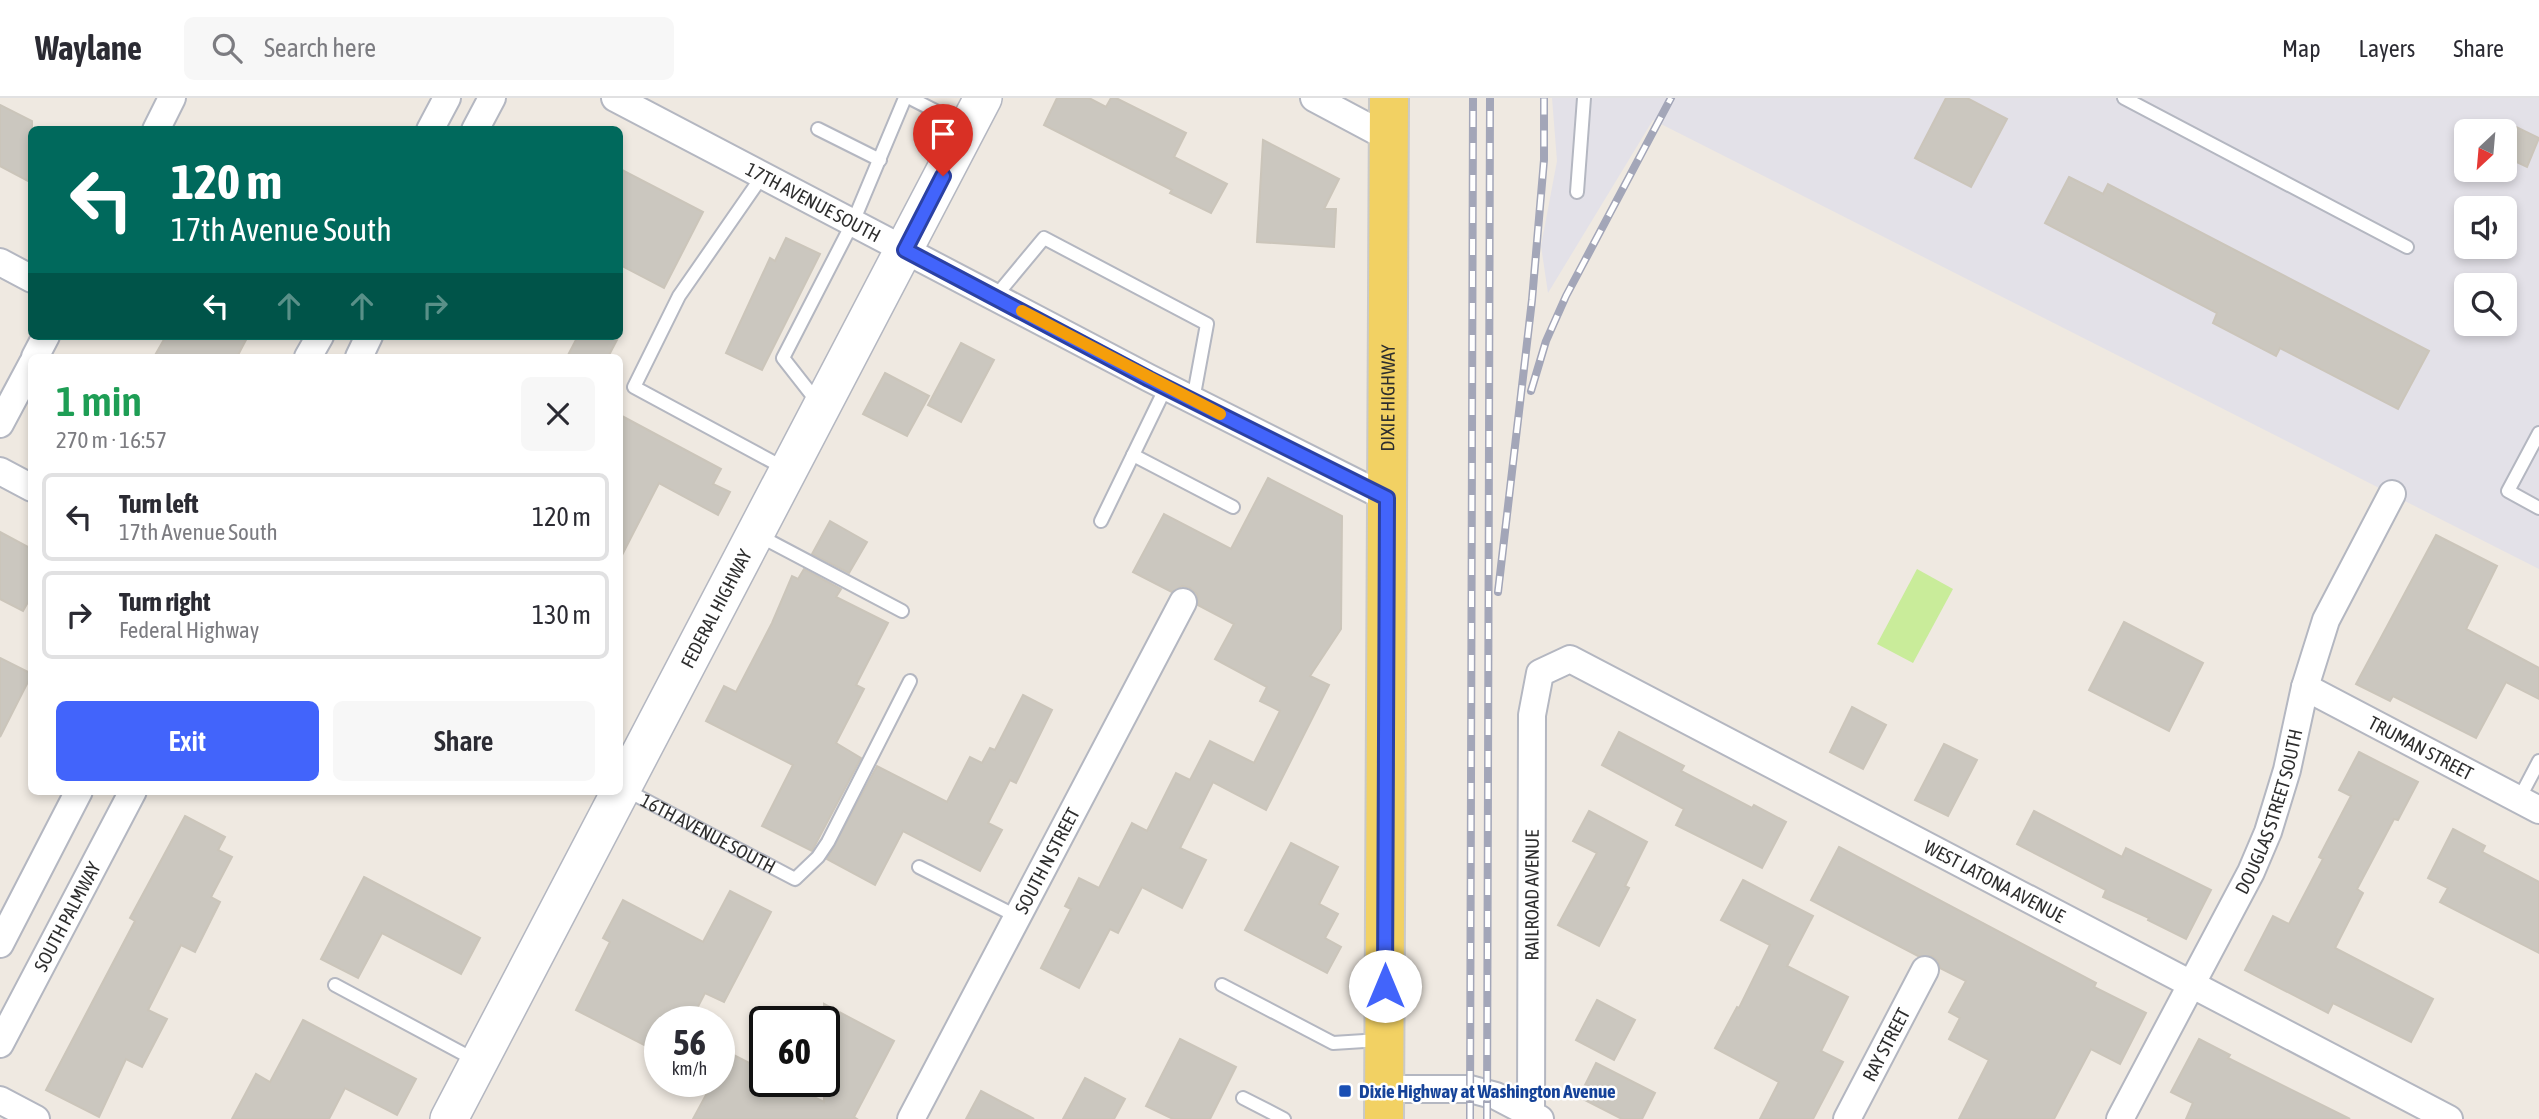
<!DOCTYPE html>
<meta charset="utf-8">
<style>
body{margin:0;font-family:"Asap Condensed",sans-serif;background:#f7f7f7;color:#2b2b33;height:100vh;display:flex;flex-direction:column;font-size:26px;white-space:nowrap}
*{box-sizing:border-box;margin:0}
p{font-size:23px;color:#7c7c81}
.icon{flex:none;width:38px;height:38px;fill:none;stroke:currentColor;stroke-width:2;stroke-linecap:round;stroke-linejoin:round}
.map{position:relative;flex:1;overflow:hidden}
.side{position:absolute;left:28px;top:256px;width:595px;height:441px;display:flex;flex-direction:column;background:#fff;border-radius:10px;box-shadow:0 4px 10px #0003}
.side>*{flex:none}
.hud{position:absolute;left:28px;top:28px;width:595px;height:214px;border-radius:10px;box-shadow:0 4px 10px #0003;background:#00695c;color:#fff;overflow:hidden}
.needle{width:46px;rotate:206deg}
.fabs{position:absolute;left:2454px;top:21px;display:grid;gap:14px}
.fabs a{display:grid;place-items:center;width:63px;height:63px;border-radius:10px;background:#fff;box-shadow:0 4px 10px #0003;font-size:35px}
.speed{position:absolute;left:644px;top:908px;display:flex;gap:14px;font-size:35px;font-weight:700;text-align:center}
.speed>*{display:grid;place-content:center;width:91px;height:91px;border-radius:50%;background:#fff;box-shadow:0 4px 10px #0003;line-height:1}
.speed small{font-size:18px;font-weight:400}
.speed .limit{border:4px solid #111;border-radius:10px;background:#fff;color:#111}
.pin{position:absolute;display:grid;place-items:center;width:60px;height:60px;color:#fff;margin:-72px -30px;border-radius:50% 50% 50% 0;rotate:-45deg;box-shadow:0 0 7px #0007}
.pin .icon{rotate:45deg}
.me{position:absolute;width:77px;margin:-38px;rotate:0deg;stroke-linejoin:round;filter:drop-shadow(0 0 5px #0008)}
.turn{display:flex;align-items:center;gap:24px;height:147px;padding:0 28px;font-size:32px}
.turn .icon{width:91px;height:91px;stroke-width:2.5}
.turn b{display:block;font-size:49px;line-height:60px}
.lanes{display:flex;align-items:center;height:66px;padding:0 28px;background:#0003;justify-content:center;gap:35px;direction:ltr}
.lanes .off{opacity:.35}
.round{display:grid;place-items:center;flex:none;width:74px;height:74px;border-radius:10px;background:#f7f7f7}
.headline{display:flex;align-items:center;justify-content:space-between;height:119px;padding:0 28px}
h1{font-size:42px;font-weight:600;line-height:52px;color:#1e9e55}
.primary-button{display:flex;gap:14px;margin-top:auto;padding:14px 28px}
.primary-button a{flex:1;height:80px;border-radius:10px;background:#4264fb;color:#fff;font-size:28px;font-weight:600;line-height:80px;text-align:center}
.primary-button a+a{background:#f7f7f7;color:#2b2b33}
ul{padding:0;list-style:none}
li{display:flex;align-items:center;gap:21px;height:88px;margin:0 14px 10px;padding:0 14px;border:4px solid #e1e1e2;border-radius:10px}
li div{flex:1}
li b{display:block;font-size:26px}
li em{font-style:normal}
header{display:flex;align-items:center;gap:42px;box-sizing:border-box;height:98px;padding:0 35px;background:#fff;border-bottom:2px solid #e1e1e2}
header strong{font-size:33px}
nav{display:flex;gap:38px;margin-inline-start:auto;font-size:24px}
.search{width:490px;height:63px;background:#f7f7f7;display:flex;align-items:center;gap:18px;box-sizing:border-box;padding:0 24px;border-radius:10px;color:#7c7c81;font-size:26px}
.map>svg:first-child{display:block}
.industrial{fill:#e3e1e8;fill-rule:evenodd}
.pitch{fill:#c9ec9a}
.building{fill:#cbc7bf;stroke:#cbc5ba;stroke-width:2}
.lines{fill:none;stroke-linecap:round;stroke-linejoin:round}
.lane-casing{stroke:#b4b7c1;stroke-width:16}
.street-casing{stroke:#b4b7c1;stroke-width:30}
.secondary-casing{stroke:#b4b7c1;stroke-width:40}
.primary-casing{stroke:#c9c9c9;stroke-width:42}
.lane{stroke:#fff;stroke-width:12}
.street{stroke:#fff;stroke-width:26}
.secondary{stroke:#fff;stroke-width:37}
.primary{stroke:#f2d163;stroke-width:38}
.rail-casing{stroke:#a3a6b8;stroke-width:8}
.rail{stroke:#fff;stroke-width:5;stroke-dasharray:16;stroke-linecap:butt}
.route-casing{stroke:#2b41a3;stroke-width:18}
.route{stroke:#4264fb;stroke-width:12}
.slow{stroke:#f59e0b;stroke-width:12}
.transit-dot{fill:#1a4fb4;stroke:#fff;stroke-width:2.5}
.labels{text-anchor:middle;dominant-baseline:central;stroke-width:5;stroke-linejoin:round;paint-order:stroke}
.street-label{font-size:19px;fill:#2e2e2e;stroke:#fff}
.transit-label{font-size:19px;font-weight:bold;fill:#164399;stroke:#fff;text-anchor:start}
</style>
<header>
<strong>Waylane</strong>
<div class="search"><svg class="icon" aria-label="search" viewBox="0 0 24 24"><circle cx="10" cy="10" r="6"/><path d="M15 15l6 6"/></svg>Search here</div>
<nav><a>Map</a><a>Layers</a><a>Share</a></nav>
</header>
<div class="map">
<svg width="2539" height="1021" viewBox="0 0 2539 1021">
<rect width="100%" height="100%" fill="#efe9e1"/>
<path class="industrial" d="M1552,0H2539V471L1653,22L1548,195L1541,148L1557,63ZM2466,33H2504V72H2466ZM2466,110H2504V149H2466ZM2466,187H2504V226H2466Z"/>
<polygon class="pitch" points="1917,471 1953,491 1913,565 1877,546"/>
<g class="building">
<polygon points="1057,0 1089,0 1106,9 1111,0 1116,0 1186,35 1174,59 1227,86 1211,115 1170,95 1172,92 1044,27"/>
<polygon points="1946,0 1967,0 2007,21 1971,89 1915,60"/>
<polygon points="0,7 32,23 32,85 0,68"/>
<polygon points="2514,28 2539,40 2527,69 2504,58 2504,49"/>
<polygon points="1263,42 1339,81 1324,111 1336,111 1334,149 1257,144"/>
<polygon points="620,71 703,114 664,190 620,167"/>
<polygon points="2069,79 2103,96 2108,86 2429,253 2398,311 2280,250 2276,258 2213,225 2217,215 2045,125"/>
<polygon points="786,140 820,156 762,272 726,255 770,160 775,163"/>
<polygon points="166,238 248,238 237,259 154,259"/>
<polygon points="578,238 619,238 608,259 567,259"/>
<polygon points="961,245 994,262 961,324 928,307"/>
<polygon points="885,275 929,298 907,338 863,316"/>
<polygon points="620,317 721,371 713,386 730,394 718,417 659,385 620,461"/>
<polygon points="1268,380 1342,418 1341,531 1310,578 1329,587 1266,712 1213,684 1180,750 1206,762 1182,810 1142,789 1118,835 1110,831 1079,890 1041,870 1071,811 1065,808 1079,780 1099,790 1132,725 1147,733 1176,675 1190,682 1210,643 1254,665 1280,613 1260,603 1267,589 1215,561 1234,526 1198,507 1197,496 1190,490 1182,488 1172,494 1133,474 1164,416 1231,451"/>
<polygon points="830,423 867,444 849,475 812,456"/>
<polygon points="0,434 32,451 32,497 23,513 0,501"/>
<polygon points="2436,437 2497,468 2466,531 2539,570 2539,601 2506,584 2476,640 2393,598 2390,603 2356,586"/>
<polygon points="804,471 841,491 836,499 888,525 856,587 864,591 836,645 861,660 812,753 762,728 793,667 706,623 724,588 736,594 772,525 792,478 798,481"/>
<polygon points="2124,524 2203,565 2169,633 2089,592"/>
<polygon points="0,560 32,576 0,639"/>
<polygon points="1023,597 1052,612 1016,685 1010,682 988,725 1002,732 980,773 903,733 875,787 827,761 877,668 947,704 970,659 982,665 990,650 995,652"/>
<polygon points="1852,609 1886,627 1863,671 1830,654"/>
<polygon points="1619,634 1684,668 1681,673 1752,710 1754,707 1786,724 1762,770 1676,727 1684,711 1602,667"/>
<polygon points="1944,646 1977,662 1948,718 1915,702"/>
<polygon points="2359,654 2418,684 2398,722 2394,721 2357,791 2363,795 2335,850 2433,901 2411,944 2333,905 2328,915 2245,872 2273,818 2289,826 2323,761 2319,759 2351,698 2339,692"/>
<polygon points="1589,713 1647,744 1625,788 1629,790 1599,848 1558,827 1597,755 1573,743"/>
<polygon points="2034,713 2122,759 2126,750 2211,792 2186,841 2148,822 2149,820 2103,799 2106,792 2017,746"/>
<polygon points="185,718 225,739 218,752 232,759 211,799 220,804 195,854 181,847 148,912 167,921 142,969 126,961 99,1019 46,992 135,823 130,820"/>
<polygon points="2453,731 2485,748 2482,754 2539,784 2539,855 2440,804 2448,790 2428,780"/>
<polygon points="1291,745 1338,769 1319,806 1338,816 1325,840 1341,849 1327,875 1245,832"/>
<polygon points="1839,749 2096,885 2094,889 2146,915 2120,966 2091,951 2054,1021 1959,1021 1989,962 1949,941 1960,920 1949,914 1966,883 1940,870 1938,863 1932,858 1918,858 1811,802"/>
<polygon points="364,779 480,840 461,876 382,835 358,880 321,861"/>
<polygon points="1743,782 1813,818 1787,868 1848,899 1821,953 1843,964 1813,1021 1760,1021 1779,984 1715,950 1737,909 1739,910 1770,847 1721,822"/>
<polygon points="730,793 771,814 724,904 705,895 690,924 660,924 660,955 576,912 610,844 603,840 623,802 703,844"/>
<polygon points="1597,902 1635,922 1614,962 1576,942"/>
<polygon points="824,906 894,943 854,1019 857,1021 693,1021 713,984 719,984 719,971 728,954 765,973 765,984 784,984 824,1004"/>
<polygon points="303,922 416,981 397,1017 345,990 329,1021 232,1021 256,976 270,984"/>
<polygon points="1180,941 1236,969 1210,1021 1173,1021 1146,1008"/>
<polygon points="2199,941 2230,957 2228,960 2350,1021 2186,1021 2193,1005 2171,994"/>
<polygon points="1596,965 1655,995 1642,1021 1622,1021 1579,999"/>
<polygon points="1085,980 1125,1001 1114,1021 1063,1021"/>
<polygon points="981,993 1034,1021 966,1021"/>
</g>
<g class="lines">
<g class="lane-casing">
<g id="lane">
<polyline points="910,0 965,28"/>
<polyline points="2124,0 2407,149"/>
<polyline points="818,31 880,62"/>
<polyline points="763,77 679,198 634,289 786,371"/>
<polyline points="1577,94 1584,0"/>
<polyline points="995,199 1044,140 1207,226 1193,302"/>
<polyline points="819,306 783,260 853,124 905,0"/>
<polyline points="2539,335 2508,393 2539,410"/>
<polyline points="1133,357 1233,409"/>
<polyline points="1101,423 1166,289"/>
<polyline points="756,436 902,513"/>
<path id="s1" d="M626,692L795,781L818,759L828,744L910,583"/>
<polyline points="2519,701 2539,663"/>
<polyline points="919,769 1018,819"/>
<polyline points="335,887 475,962"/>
<polyline points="1222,887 1333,945 1380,942"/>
<polyline points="1243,1000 1284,1021"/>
</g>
</g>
<g class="street-casing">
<g id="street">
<path id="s2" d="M615,0L1149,280L1387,400"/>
<polyline points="1314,0 1389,40"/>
<polyline points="156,32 172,0"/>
<polyline points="430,32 447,0"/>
<polyline points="475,32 492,0"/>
<polyline points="0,164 32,181"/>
<polyline points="35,259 46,238"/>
<polyline points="308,259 320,238"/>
<polyline points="359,259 369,238"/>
<polyline points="0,326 32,266"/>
<polyline points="0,373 32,390"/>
<path id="s3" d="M2305,589L2539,712"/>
<polyline points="0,846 79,693"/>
<path id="s4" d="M0,946L133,693"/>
<polyline points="1384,991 1470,991 1496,998 1540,1021"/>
<polyline points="0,1002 36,1021"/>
<path id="s5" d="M911,1021L1183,504"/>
<path id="s6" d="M1531,1021L1532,617L1540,575L1570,561L2449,1021"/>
<path id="s7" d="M1847,1021L1925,872"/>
<path id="s8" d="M2120,1021L2251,774L2268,734L2287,672L2305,589L2326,522L2392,396"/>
</g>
</g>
<g class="secondary-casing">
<g id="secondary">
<path id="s9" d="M449,1021L983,0"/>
</g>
</g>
<g class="primary-casing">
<g id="primary">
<path id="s10" d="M1384,1021L1389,0"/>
</g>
</g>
<use href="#lane" class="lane"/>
<use href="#street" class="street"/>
<use href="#secondary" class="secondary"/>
<use href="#primary" class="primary"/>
<g class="rail-casing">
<g id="rail">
<polyline points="1531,293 1546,243 1566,198 1671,0"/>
<polyline points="1498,494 1532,202 1544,62 1544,0"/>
<polyline points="1470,1021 1473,0"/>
<polyline points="1487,1021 1490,0"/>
</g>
</g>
<use href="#rail" class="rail"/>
</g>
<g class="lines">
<g class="route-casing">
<polyline id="route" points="943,78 905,152 1149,281 1387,400 1385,888"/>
</g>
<use href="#route" class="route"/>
<polyline class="slow" points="1022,213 1220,316"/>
</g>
<rect class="transit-dot" x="1338" y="986" width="14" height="14" rx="3.5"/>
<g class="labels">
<g class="street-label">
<text stroke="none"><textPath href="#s2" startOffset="224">17TH AVENUE SOUTH</textPath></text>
<text stroke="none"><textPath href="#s10" startOffset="721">DIXIE HIGHWAY</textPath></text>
<text stroke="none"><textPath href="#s9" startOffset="576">FEDERAL HIGHWAY</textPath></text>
<text stroke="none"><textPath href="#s3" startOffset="131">TRUMAN STREET</textPath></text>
<text stroke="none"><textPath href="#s8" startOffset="343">DOUGLAS STREET SOUTH</textPath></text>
<text stroke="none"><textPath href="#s1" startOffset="93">16TH AVENUE SOUTH</textPath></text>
<text stroke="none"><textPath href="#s5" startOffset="292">SOUTH N STREET</textPath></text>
<text stroke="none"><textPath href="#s6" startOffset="959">WEST LATONA AVENUE</textPath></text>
<text stroke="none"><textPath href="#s6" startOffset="224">RAILROAD AVENUE</textPath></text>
<text stroke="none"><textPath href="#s4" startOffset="144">SOUTH PALMWAY</textPath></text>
<text stroke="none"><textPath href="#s7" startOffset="84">RAY STREET</textPath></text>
</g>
<g class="transit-label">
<text x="1359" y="993">Dixie Highway at Washington Avenue</text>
</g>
</g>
</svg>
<div class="fabs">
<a><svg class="needle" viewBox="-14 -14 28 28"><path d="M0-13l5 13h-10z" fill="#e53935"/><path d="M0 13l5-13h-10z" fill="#7c7c81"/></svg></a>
<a><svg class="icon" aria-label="sound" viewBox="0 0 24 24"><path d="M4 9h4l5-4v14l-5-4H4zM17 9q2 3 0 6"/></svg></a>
<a><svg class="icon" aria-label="search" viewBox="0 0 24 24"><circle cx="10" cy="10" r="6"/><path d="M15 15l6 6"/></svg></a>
</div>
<div class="speed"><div>56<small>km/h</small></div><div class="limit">60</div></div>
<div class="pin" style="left:943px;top:78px;background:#d93025"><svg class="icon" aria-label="arrive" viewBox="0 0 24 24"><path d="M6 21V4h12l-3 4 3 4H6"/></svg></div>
<svg class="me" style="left:1385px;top:888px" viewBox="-20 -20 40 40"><circle r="19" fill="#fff"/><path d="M0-13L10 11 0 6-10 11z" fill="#4264fb"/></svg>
<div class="hud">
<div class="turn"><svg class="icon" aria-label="left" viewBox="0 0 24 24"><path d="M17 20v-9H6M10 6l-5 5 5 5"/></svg><div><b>120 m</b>17th Avenue South</div></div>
<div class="lanes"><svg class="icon" aria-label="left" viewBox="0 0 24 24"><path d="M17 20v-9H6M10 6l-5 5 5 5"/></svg><svg class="icon off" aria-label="ahead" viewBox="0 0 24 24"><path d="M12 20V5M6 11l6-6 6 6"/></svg><svg class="icon off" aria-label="ahead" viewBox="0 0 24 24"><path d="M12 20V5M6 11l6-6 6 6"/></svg><svg class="icon off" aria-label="right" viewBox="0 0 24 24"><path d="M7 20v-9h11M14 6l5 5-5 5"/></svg></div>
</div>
<section class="side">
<div class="headline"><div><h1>1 min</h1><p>270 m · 16:57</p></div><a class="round"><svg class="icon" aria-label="close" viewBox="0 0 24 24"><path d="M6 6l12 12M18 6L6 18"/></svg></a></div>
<ul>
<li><svg class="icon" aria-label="left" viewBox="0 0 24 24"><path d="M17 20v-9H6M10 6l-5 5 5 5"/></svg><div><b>Turn left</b><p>17th Avenue South</p></div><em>120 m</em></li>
<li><svg class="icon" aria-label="right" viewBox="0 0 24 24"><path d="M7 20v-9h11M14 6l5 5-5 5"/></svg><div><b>Turn right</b><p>Federal Highway</p></div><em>130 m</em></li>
</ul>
<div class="primary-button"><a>Exit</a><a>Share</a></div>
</section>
</div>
